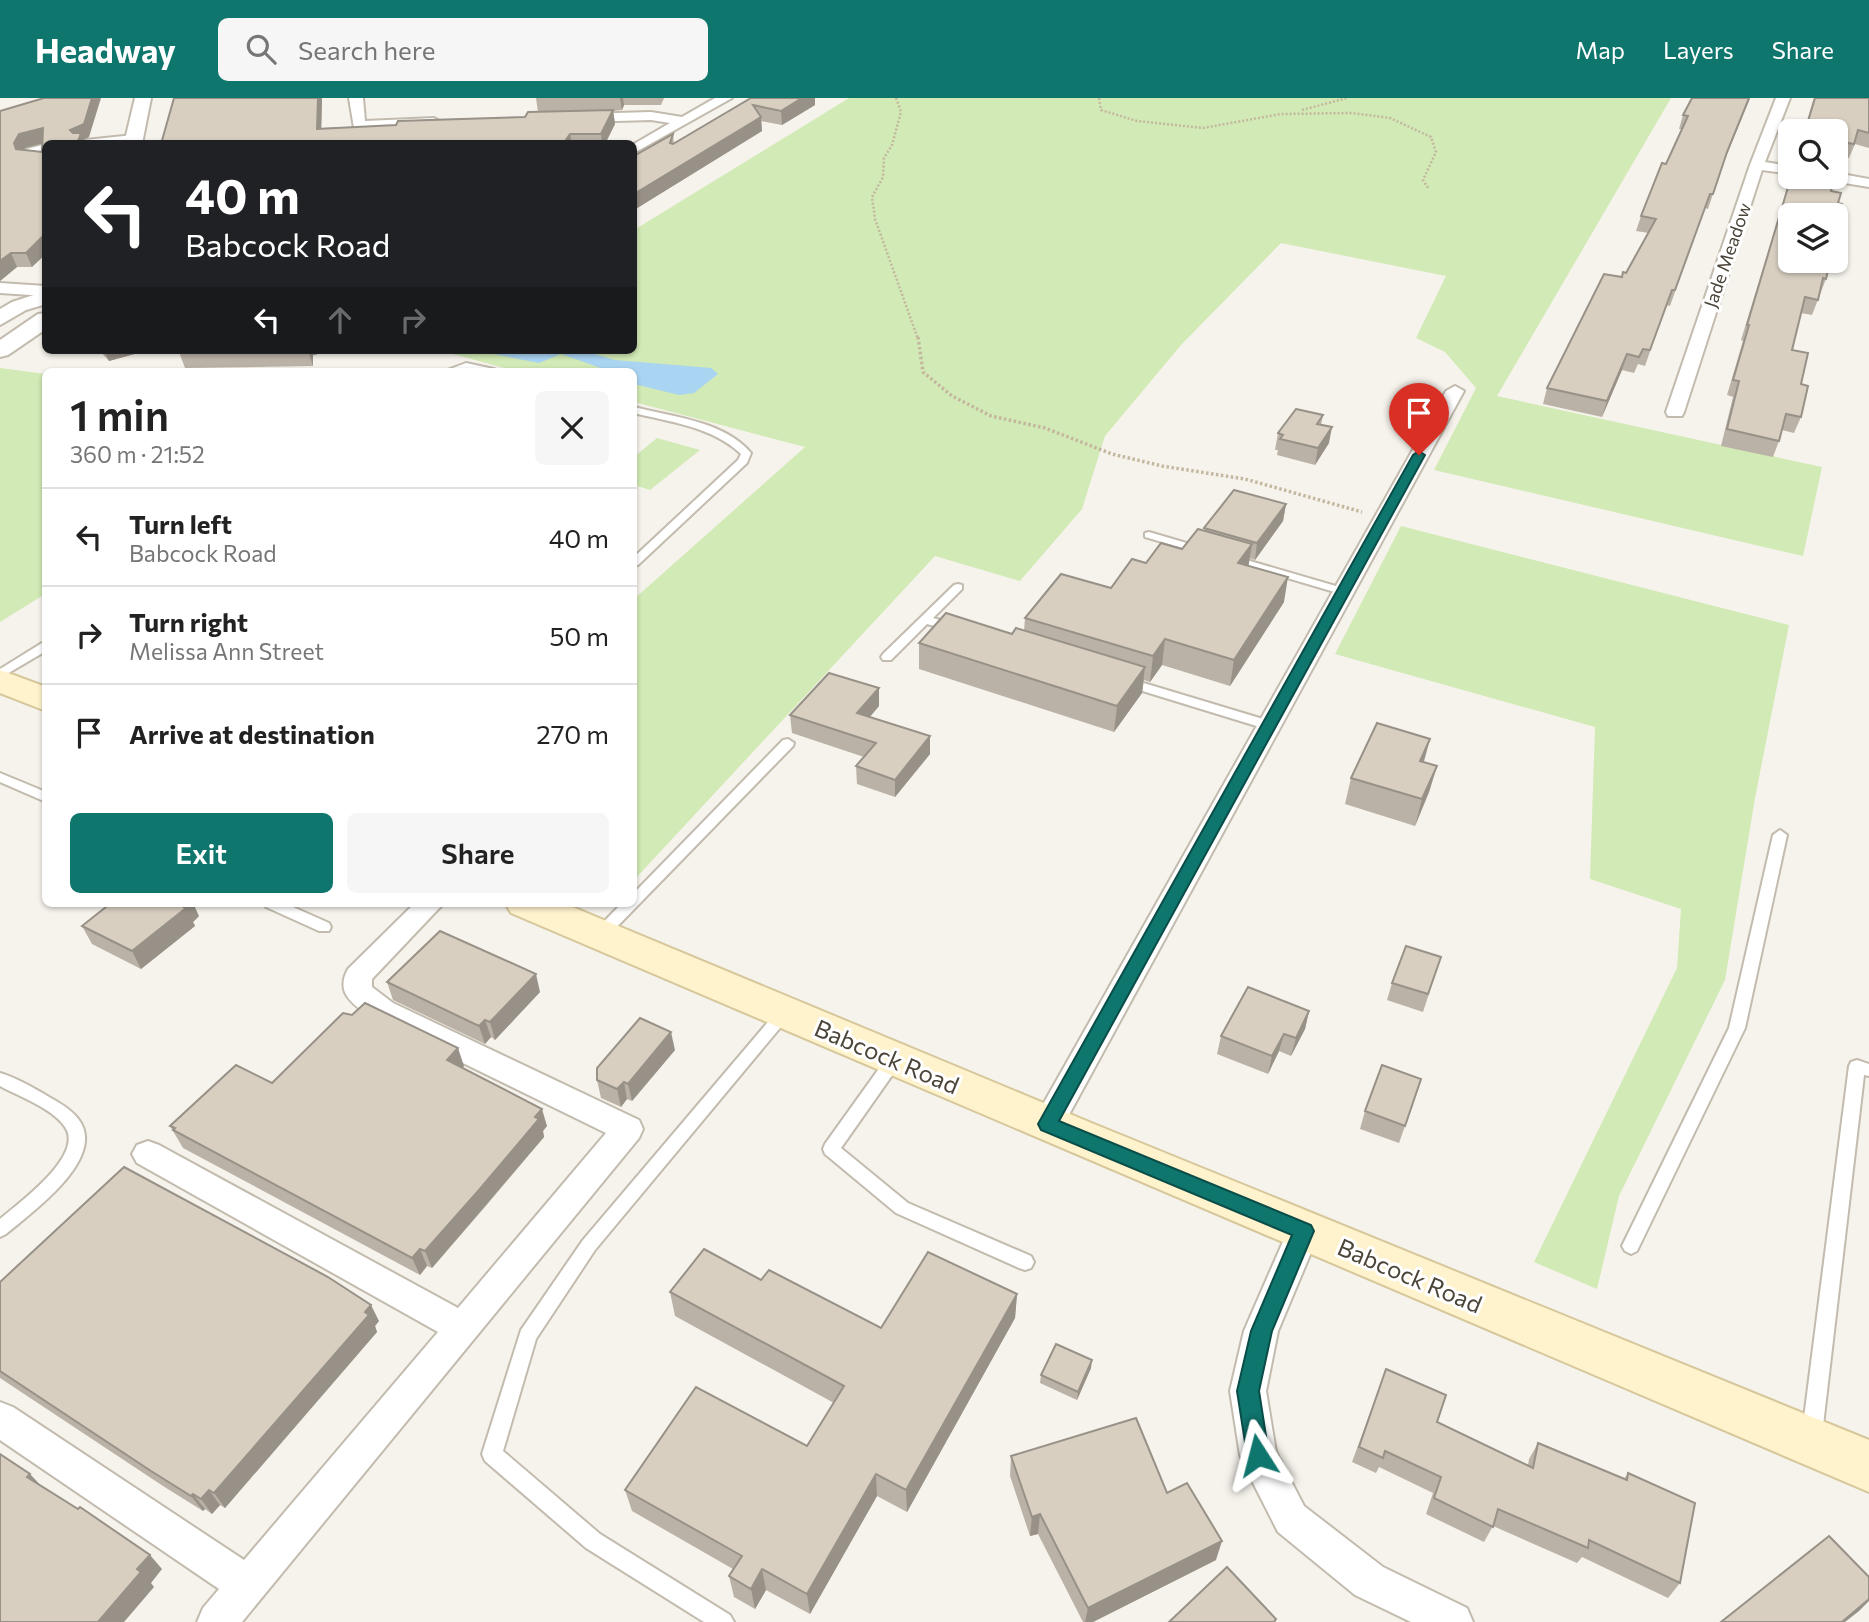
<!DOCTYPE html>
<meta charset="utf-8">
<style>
body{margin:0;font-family:Commissioner,sans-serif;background:#f6f6f6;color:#222;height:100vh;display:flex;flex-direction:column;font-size:26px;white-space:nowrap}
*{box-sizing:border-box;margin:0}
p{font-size:23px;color:#767676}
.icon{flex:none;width:38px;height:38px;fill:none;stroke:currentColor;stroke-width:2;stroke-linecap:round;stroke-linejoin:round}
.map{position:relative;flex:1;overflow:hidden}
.details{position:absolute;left:42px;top:270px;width:595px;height:539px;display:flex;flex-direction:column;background:#fff;border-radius:10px;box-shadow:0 2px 5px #0004}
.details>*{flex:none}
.top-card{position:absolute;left:42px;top:42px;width:595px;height:214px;border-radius:10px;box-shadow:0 2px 5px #0004;background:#202124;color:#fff;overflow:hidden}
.fabs{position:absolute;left:1778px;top:21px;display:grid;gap:14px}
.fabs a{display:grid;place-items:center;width:70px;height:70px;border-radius:10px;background:#fff;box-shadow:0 2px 5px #0004;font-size:35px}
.pin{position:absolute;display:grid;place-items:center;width:60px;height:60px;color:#fff;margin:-72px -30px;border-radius:50% 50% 50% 0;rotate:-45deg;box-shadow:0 0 7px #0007}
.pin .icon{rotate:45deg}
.me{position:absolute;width:77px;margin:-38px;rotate:351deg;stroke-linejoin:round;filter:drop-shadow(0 0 5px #0008)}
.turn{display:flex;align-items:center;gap:24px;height:147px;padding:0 28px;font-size:32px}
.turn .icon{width:91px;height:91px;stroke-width:2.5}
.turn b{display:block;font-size:49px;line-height:60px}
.lanes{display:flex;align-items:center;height:66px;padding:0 28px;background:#0003;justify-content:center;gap:35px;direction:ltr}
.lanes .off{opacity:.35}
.round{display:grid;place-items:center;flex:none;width:74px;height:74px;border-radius:10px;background:#f6f6f6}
.summary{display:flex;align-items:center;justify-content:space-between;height:119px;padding:0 28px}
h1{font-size:42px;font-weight:600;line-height:52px}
.button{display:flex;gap:14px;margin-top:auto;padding:14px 28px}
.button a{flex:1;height:80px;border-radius:10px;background:#0f766e;color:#fff;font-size:28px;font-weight:600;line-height:80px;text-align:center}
.button a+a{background:#f6f6f6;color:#222}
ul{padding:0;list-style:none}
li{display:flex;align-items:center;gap:21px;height:98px;padding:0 28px;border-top:2px solid #e0e0e0}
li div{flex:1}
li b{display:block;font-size:26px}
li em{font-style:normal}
header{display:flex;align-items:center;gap:42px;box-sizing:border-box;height:98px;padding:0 35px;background:#0f766e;color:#fff}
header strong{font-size:33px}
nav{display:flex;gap:38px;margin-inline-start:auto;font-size:24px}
.search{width:490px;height:63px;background:#f6f6f6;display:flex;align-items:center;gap:18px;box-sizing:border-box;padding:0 24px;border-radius:10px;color:#767676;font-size:26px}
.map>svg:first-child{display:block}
.green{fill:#d2eab5}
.water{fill:#a9d4f2}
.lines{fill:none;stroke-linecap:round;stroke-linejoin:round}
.service-casing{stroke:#c2bbae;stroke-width:4}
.minor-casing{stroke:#c2bbae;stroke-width:4}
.tertiary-casing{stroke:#c2bbae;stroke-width:4}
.secondary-casing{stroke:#d6c79b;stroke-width:4}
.path-far1{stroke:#c4b79f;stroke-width:2.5;stroke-dasharray:2 2;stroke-linecap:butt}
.path{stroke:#c4b79f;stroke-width:3.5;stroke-dasharray:2.5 2.5;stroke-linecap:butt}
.service{fill:#fff;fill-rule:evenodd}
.minor{fill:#fff;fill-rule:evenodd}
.tertiary{fill:#fff;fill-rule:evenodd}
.secondary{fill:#fff3cd;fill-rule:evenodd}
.wall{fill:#bab2a6;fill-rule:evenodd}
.shaded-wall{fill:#979187}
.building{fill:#d8cfc1;stroke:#979187;stroke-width:2;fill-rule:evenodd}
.route{fill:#0f766e;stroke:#0a4d48;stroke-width:2}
.labels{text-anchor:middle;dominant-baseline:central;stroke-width:6;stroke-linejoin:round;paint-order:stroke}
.far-street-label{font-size:18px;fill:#4b4439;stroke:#fff}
.near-street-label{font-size:24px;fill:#4b4439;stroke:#fff}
</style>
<header>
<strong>Headway</strong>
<div class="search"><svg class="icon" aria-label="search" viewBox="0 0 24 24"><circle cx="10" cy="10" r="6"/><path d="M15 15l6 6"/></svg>Search here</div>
<nav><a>Map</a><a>Layers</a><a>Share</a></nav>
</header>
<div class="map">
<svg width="1869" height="1524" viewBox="0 0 1869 1524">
<rect width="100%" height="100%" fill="#f6f3ec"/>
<g class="green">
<polygon points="849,0 1671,0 1497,298 1822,369 1803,458 1434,372 1476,290 1445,254 1416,240 1446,178 1281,145 1181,247 1105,338 1082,411 1020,483 935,458 634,782 634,501 805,349 634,304 634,273 516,273 438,252 634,252 634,132"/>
<polygon points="0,270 46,276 45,496 0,524"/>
<polygon points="657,340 700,352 650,392 634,387 634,359"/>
<polygon points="1401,428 1789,527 1755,700 1725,882 1619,1098 1597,1191 1534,1164 1677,870 1681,811 1590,781 1595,629 1335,556"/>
</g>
<polygon class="water" points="483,252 581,252 615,262 711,270 718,276 694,295 679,297 634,286 634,273 609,273 561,256 539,265 483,254"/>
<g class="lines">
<g class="service-casing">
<g id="service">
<polygon points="466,265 494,271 496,273 466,271 445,273"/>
<path d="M634,309C673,319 724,323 751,355L747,365L638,467L634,468V459L738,362L741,356C713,329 670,324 634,315Z"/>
<polygon points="1149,434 1207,451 1209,453 1203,456 1145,439 1145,435"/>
<polygon points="1233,458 1346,491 1348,493 1342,496 1338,495 1229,463 1227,461"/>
<polygon points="958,486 962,487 962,491 933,520 958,527 958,533 954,534 927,526 891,562 883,562 881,559 883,556 954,487"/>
<polygon points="42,545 46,545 46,553 0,580 0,571"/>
<polygon points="1127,580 1273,624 1274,627 1268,631 1263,630 1123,587 1121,584 1123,581"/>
<polygon points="788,641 794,645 793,648 605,841 595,841 593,837 595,833 622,805 634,805 634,795 783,642"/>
<polygon points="0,675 46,694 46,704 0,684"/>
<polygon points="1780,732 1787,737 1745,930 1637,1153 1631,1156 1625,1153 1622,1148 1729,930 1773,737"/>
<polygon points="264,805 284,805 329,825 331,829 329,833 319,833 266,809"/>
<polygon points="784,909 789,911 792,915 789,919 595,1152 536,1241 503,1353 600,1436 730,1517 734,1524 704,1524 586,1450 485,1363 482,1356 521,1232 583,1142 779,911"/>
<polygon points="894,956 900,958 902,962 900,966 841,1050 908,1105 1031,1158 1034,1164 1031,1170 1025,1172 1019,1170 896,1115 825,1056 823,1051 825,1046 888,958"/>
<polygon points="1857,962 1869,966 1869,978 1864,977 1822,1336 1819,1343 1812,1345 1805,1343 1802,1336 1849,968 1851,964"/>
<path d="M0,975C17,980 34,990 49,999C60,1005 72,1012 79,1022C107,1061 31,1115 6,1136L0,1139V1121C19,1105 85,1057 65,1029C54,1011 18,998 0,988Z"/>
</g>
</g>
<g class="minor-casing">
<g id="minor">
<polygon points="349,0 363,0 365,23 434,20 441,24 434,28 354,30"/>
<polygon points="715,0 732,0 634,55 634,46 670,25 651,22 581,24 574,20 581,16 651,14 682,19"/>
<polygon points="1776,0 1790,0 1765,64 1790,68 1790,76 1762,72 1684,314 1682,318 1668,318 1666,314 1750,67"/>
<polygon points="134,37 139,38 139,44 78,46 85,42"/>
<polygon points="46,46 46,55 38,57 46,58 46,66 24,63 22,60 27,51"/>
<polygon points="1836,75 1869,81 1869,89 1832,83 1825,79 1836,79"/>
<polygon points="0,185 46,188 46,198 0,195"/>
<polygon points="1455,288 1464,293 1059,1035 1048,1039 1037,1035 1033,1026 1037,1017 1446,293"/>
<path d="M415,805H444L372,881V889L393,905L639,1022L643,1031L639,1040L242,1524H197L203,1510L219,1491L0,1342V1304L13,1309L244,1462L438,1234L137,1065L132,1056L137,1047L148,1043L159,1047L458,1210L606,1035L373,921C355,907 334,896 348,871Z"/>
<polygon points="1304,1119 1316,1123 1320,1133 1278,1233 1266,1293 1276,1354 1304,1408 1383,1469 1467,1510 1473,1524 1411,1524 1355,1497 1278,1434 1245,1369 1240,1357 1230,1293 1244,1233 1292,1123"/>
</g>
</g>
<g class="tertiary-casing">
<g id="tertiary">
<polygon points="135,0 151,0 142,46 124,46"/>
<polygon points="46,193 46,206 26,212 0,227 0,211 12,204"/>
<polygon points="46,215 46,231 8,257 0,259 0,242 38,216"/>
</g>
</g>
<g class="secondary-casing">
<g id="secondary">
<polygon points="0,572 46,589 46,613 0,595"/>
<polygon points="505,805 563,805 1094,1026 1869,1342 1869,1394 511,815"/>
</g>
</g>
<g class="path-far1">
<polyline points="896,0 901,14 892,47 884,60 883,79 872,99 875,121 918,241"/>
<polyline points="1099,0 1101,12 1137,23 1203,30 1281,16 1352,15 1390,20 1431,39 1436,54 1423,82 1428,90"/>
<polyline points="1302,12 1347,0"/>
</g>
<polyline class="path" points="918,239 923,274 952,298 991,318 1045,330 1112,356 1162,368 1245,381 1362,414"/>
<use href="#service" class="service"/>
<use href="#minor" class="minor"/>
<use href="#tertiary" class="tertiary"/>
<use href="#secondary" class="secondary"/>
</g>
<g class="wall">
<polygon points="174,0 322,0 321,30 396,27 525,19 538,14 536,0 664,0 661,7 624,7 622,12 613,13 615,26 605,46 161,46"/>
<polygon points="751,0 815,0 815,7 782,27 761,23 762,33 634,112 673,36 674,45"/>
<polygon points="1692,0 1750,0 1723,66 1708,111 1705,110 1670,208 1666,207 1645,268 1638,266 1634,275 1622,272 1602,319 1543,306 1547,290 1622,179 1626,175 1649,135 1636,133 1641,118 1682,31 1679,31 1683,17"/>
<polygon points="1814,0 1869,0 1869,50 1855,46 1849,60 1839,58 1836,69 1836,33 1804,33"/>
<path d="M0,13L89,39L83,42L32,169H17L0,183ZM42,45V54L24,52L25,50Z"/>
<polygon points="1791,79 1834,79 1831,93 1826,181 1812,217 1801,215 1792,252 1801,286 1801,319 1794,335 1782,332 1779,343 1773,359 1721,348 1733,299 1727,297 1743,243 1741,242"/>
<polygon points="99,252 149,252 109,263"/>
<polygon points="181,252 338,252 313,257 313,268 185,270 179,254"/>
<polygon points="1323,317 1321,327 1329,345 1315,367 1277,357 1278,352 1275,352 1278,335"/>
<polygon points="1286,406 1283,423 1255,462 1249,460 1248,468 1284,504 1230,588 1162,567 1150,584 1144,582 1142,595 1114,634 919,571 919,545 1012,536 1024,533 1025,520 1111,490 1146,465 1182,451 1204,433 1204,430"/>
<polygon points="879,608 870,619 930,656 895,699 857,686 856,668 864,659 792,635 790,617"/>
<polygon points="1424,664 1437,668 1429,694 1415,728 1345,706 1351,680"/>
<polygon points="199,818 193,824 195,828 141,871 92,846 82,828"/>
<polygon points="1441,859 1423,914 1387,902 1392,885"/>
<polygon points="387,884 540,894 495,942 491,939 485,946 393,902"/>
<polygon points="1309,913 1305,931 1291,958 1279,953 1268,976 1217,956 1221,938"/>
<polygon points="675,952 632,1003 627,1001 621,1009 601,1000 597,982"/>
<polygon points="464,968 462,970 547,1028 543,1033 544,1039 485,1109 432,1170 427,1168 420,1177 183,1050 170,1028 272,985"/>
<polygon points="1365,1013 1405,1028 1399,1045 1360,1031"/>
<polygon points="761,1182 881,1230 1017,1196 1015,1220 907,1414 877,1398 810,1516 766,1492 755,1511 734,1499 729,1478 733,1471 632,1413 625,1392 807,1348 834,1305 675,1218 670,1194"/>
<polygon points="0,1184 379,1223 375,1228 377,1234 225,1410 220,1407 212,1416 205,1411 203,1413 163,1388 0,1280"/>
<polygon points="1091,1270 1077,1302 1040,1285 1041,1277"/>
<polygon points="1386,1271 1437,1324 1528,1367 1529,1361 1538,1345 1624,1381 1628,1375 1680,1485 1668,1500 1582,1459 1577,1465 1493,1428 1484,1444 1426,1416 1433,1395 1379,1369 1376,1375 1352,1364"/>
<polygon points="1011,1358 1167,1395 1216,1462 1093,1524 1083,1524 1038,1436 1030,1438 1010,1378"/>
</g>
<g class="shaded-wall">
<polygon points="92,0 101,0 89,39 83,42 84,46 77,46 70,32"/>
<polygon points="318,0 322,0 321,45 317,31"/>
<polygon points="620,0 623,0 624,7 622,12"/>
<polygon points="802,0 815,0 815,7 782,27 781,13"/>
<polygon points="1749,0 1750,0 1722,68 1727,54"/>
<polygon points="613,12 615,26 605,46 602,46 601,36"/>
<polygon points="761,19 762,33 634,112 634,96"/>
<polygon points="43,30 48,44 25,50 20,59 14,45 19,36"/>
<polygon points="570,36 572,46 563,46"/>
<polygon points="46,135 46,156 32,169 26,155"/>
<polygon points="11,155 17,169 0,183 0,163"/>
<polygon points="104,252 149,252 109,263"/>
<polygon points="308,252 338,252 313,257 313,268"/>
<polygon points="1627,256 1622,272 1602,319 1607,303"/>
<polygon points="1332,329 1329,345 1315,367 1318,350"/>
<polygon points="1286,406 1283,423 1255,462 1257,445"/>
<polygon points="1252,446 1248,471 1238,465"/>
<polygon points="1288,479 1284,504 1230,588 1234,562"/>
<polygon points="1165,541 1162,567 1150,584 1153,558"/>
<polygon points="1145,569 1142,595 1114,634 1117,608"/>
<polygon points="879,590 879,608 858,632 857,615"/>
<polygon points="930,638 930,656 895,699 895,682"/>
<polygon points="1430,641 1423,667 1420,663"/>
<polygon points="1437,668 1429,694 1415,728 1422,701"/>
<polygon points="186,805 193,805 199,818 193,824 195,828 141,871 132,853"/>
<polygon points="536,876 540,894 495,942 490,924"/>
<polygon points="1309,913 1305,931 1291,958 1296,940"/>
<polygon points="485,922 491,939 485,946 479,928"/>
<polygon points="671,934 675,952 632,1003 628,986"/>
<polygon points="1284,936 1279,953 1268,976 1272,958"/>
<polygon points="458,950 464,968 453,980 447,962"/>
<polygon points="624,984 627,1001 621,1009 617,991"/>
<polygon points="542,1011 547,1028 543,1033 544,1039 432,1170 425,1153"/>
<polygon points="420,1151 427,1168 420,1177 412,1160"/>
<polygon points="1017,1196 1015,1220 907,1414 906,1392"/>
<polygon points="371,1207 379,1223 375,1228 377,1234 225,1410 214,1395"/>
<polygon points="1092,1262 1091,1270 1077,1302 1078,1294"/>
<polygon points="30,1376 44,1391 27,1379"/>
<polygon points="876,1376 877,1398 810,1516 807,1496"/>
<polygon points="209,1392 220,1407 212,1416 201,1401"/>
<polygon points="193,1396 205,1411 203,1413 191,1398"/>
<polygon points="1040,1416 1038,1436 1030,1438 1032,1419"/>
<polygon points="1222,1443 1216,1462 1093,1524 1085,1524 1088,1510"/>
<polygon points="150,1457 162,1471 151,1485 154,1489 124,1524 98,1524 137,1471"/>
<polygon points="762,1471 766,1492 755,1511 751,1491"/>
<polygon points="1869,1501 1869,1503 1859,1513 1845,1524 1842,1524"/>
</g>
<g class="building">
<path d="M44,0H92L84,26L70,32L73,35H81L77,46H46V135L26,155H11L0,163V13ZM43,30L42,54L16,51L14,45L19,36Z"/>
<polygon points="174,0 318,0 317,31 396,27 398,23 525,19 528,14 613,12 601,36 570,36 563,46 161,46"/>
<polygon points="751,0 802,0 781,13 753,7 761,19 634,96 634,58 673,36 670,45 673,46"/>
<polygon points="1692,0 1749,0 1727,54 1713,96 1710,96 1675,192 1672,192 1650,252 1643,251 1639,259 1627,256 1607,303 1547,290 1604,176 1622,179 1623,174 1626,175 1656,121 1641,118 1662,65 1666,66 1688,18 1683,17"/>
<polygon points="1815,0 1869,0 1869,35 1858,32 1854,46 1842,44 1838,63 1836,63 1836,33 1805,33"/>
<polygon points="1791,79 1834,79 1831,93 1841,95 1838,105 1842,106 1836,134 1836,117 1790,117 1790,163 1830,163 1826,181 1823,180 1818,202 1805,199 1792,252 1808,255 1801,286 1808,288 1801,319 1786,316 1779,343 1727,331 1739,283 1733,282 1749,227 1747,227"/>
<polygon points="181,252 271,252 179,254"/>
<polygon points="1296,311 1323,317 1317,326 1332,329 1318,350 1280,341 1283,337 1278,335"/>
<polygon points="1234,392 1286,406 1257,445 1204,430"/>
<polygon points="1198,431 1252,446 1238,465 1288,479 1234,562 1165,541 1153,558 1025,520 1061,476 1111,490 1132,461 1146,465 1161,445 1182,451"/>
<polygon points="946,515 1012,536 1016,530 1145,569 1117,608 919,545"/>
<polygon points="829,575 879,590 857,615 930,638 895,682 856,668 876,645 790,617"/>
<polygon points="1377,625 1430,641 1420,663 1437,668 1422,701 1351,680"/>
<polygon points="111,805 186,805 182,808 186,810 132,853 82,828"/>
<polygon points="440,833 536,876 490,924 485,922 479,928 387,884"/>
<polygon points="1406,848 1441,859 1428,896 1392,885"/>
<polygon points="1248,889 1309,913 1296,940 1284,936 1272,958 1221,938"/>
<polygon points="365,905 458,950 447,962 542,1011 535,1019 539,1021 479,1092 425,1153 420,1151 412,1160 173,1032 175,1030 170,1028 236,967 272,985 343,915 352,917"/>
<polygon points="640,920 671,934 628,986 624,984 617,991 597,982 597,970"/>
<polygon points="1382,967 1421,981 1405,1028 1365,1013"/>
<polygon points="124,1069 328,1179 371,1207 365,1214 369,1217 214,1395 209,1392 201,1401 193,1396 191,1398 151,1373 0,1273 0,1184"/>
<polygon points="704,1151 761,1182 769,1172 881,1230 928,1154 1017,1196 906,1392 876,1376 807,1496 762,1471 751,1491 729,1478 742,1458 625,1392 696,1289 807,1348 844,1288 670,1194"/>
<polygon points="1056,1246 1092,1262 1078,1294 1041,1277"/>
<polygon points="1386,1271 1446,1297 1437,1324 1533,1370 1538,1345 1627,1382 1628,1375 1695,1405 1680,1485 1589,1442 1588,1450 1498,1411 1493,1429 1434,1400 1441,1379 1385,1353 1383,1360 1359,1349"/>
<polygon points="1136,1320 1167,1395 1187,1385 1222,1443 1088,1510 1040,1416 1032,1419 1011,1358"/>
<polygon points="0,1356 30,1376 27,1379 78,1411 80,1409 150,1457 137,1471 141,1474 98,1524 0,1524"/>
<polygon points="1829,1438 1869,1479 1869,1501 1842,1524 1721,1524"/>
<polygon points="1227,1469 1276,1521 1274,1524 1169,1524"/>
</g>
<polygon class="route" points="1419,353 1425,357 1059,1023 1311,1127 1314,1133 1272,1233 1259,1293 1269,1357 1266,1365 1258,1368 1250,1365 1247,1357 1237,1293 1251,1233 1292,1137 1041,1032 1038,1026 1413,357"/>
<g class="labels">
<g class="far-street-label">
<text transform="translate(1727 157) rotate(-71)">Jade Meadow</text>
</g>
<g class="near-street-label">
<text transform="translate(887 958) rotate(23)">Babcock Road</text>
<text transform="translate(1410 1177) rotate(23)">Babcock Road</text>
</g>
</g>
</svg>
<div class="fabs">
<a><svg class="icon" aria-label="search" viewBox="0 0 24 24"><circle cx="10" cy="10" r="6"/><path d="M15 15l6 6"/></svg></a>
<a><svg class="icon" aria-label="layers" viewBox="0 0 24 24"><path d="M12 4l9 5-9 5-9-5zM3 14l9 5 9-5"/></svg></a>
</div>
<div class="pin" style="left:1419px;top:357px;background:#d93025"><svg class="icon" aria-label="arrive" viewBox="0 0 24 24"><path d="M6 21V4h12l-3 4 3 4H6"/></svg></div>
<svg class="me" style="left:1258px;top:1357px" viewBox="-20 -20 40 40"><path d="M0-17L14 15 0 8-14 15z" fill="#0f766e" stroke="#fff" stroke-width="4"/></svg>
<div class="top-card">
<div class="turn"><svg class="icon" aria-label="left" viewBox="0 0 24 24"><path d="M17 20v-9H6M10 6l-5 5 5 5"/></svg><div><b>40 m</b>Babcock Road</div></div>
<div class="lanes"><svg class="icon" aria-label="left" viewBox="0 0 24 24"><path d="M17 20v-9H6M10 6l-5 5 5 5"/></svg><svg class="icon off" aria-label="ahead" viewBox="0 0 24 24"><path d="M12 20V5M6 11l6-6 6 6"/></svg><svg class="icon off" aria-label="right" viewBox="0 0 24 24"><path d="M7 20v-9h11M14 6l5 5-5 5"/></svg></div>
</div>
<section class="details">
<div class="summary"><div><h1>1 min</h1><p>360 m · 21:52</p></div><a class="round"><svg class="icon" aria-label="close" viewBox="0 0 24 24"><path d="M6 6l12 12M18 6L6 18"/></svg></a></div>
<ul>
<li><svg class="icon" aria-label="left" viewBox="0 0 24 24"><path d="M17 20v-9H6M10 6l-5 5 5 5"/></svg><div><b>Turn left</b><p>Babcock Road</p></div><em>40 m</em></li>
<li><svg class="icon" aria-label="right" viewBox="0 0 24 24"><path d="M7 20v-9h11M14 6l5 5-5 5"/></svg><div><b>Turn right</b><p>Melissa Ann Street</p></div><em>50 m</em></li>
<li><svg class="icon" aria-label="arrive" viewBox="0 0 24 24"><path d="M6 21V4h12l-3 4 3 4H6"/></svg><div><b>Arrive at destination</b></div><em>270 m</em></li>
</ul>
<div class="button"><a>Exit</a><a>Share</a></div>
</section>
</div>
